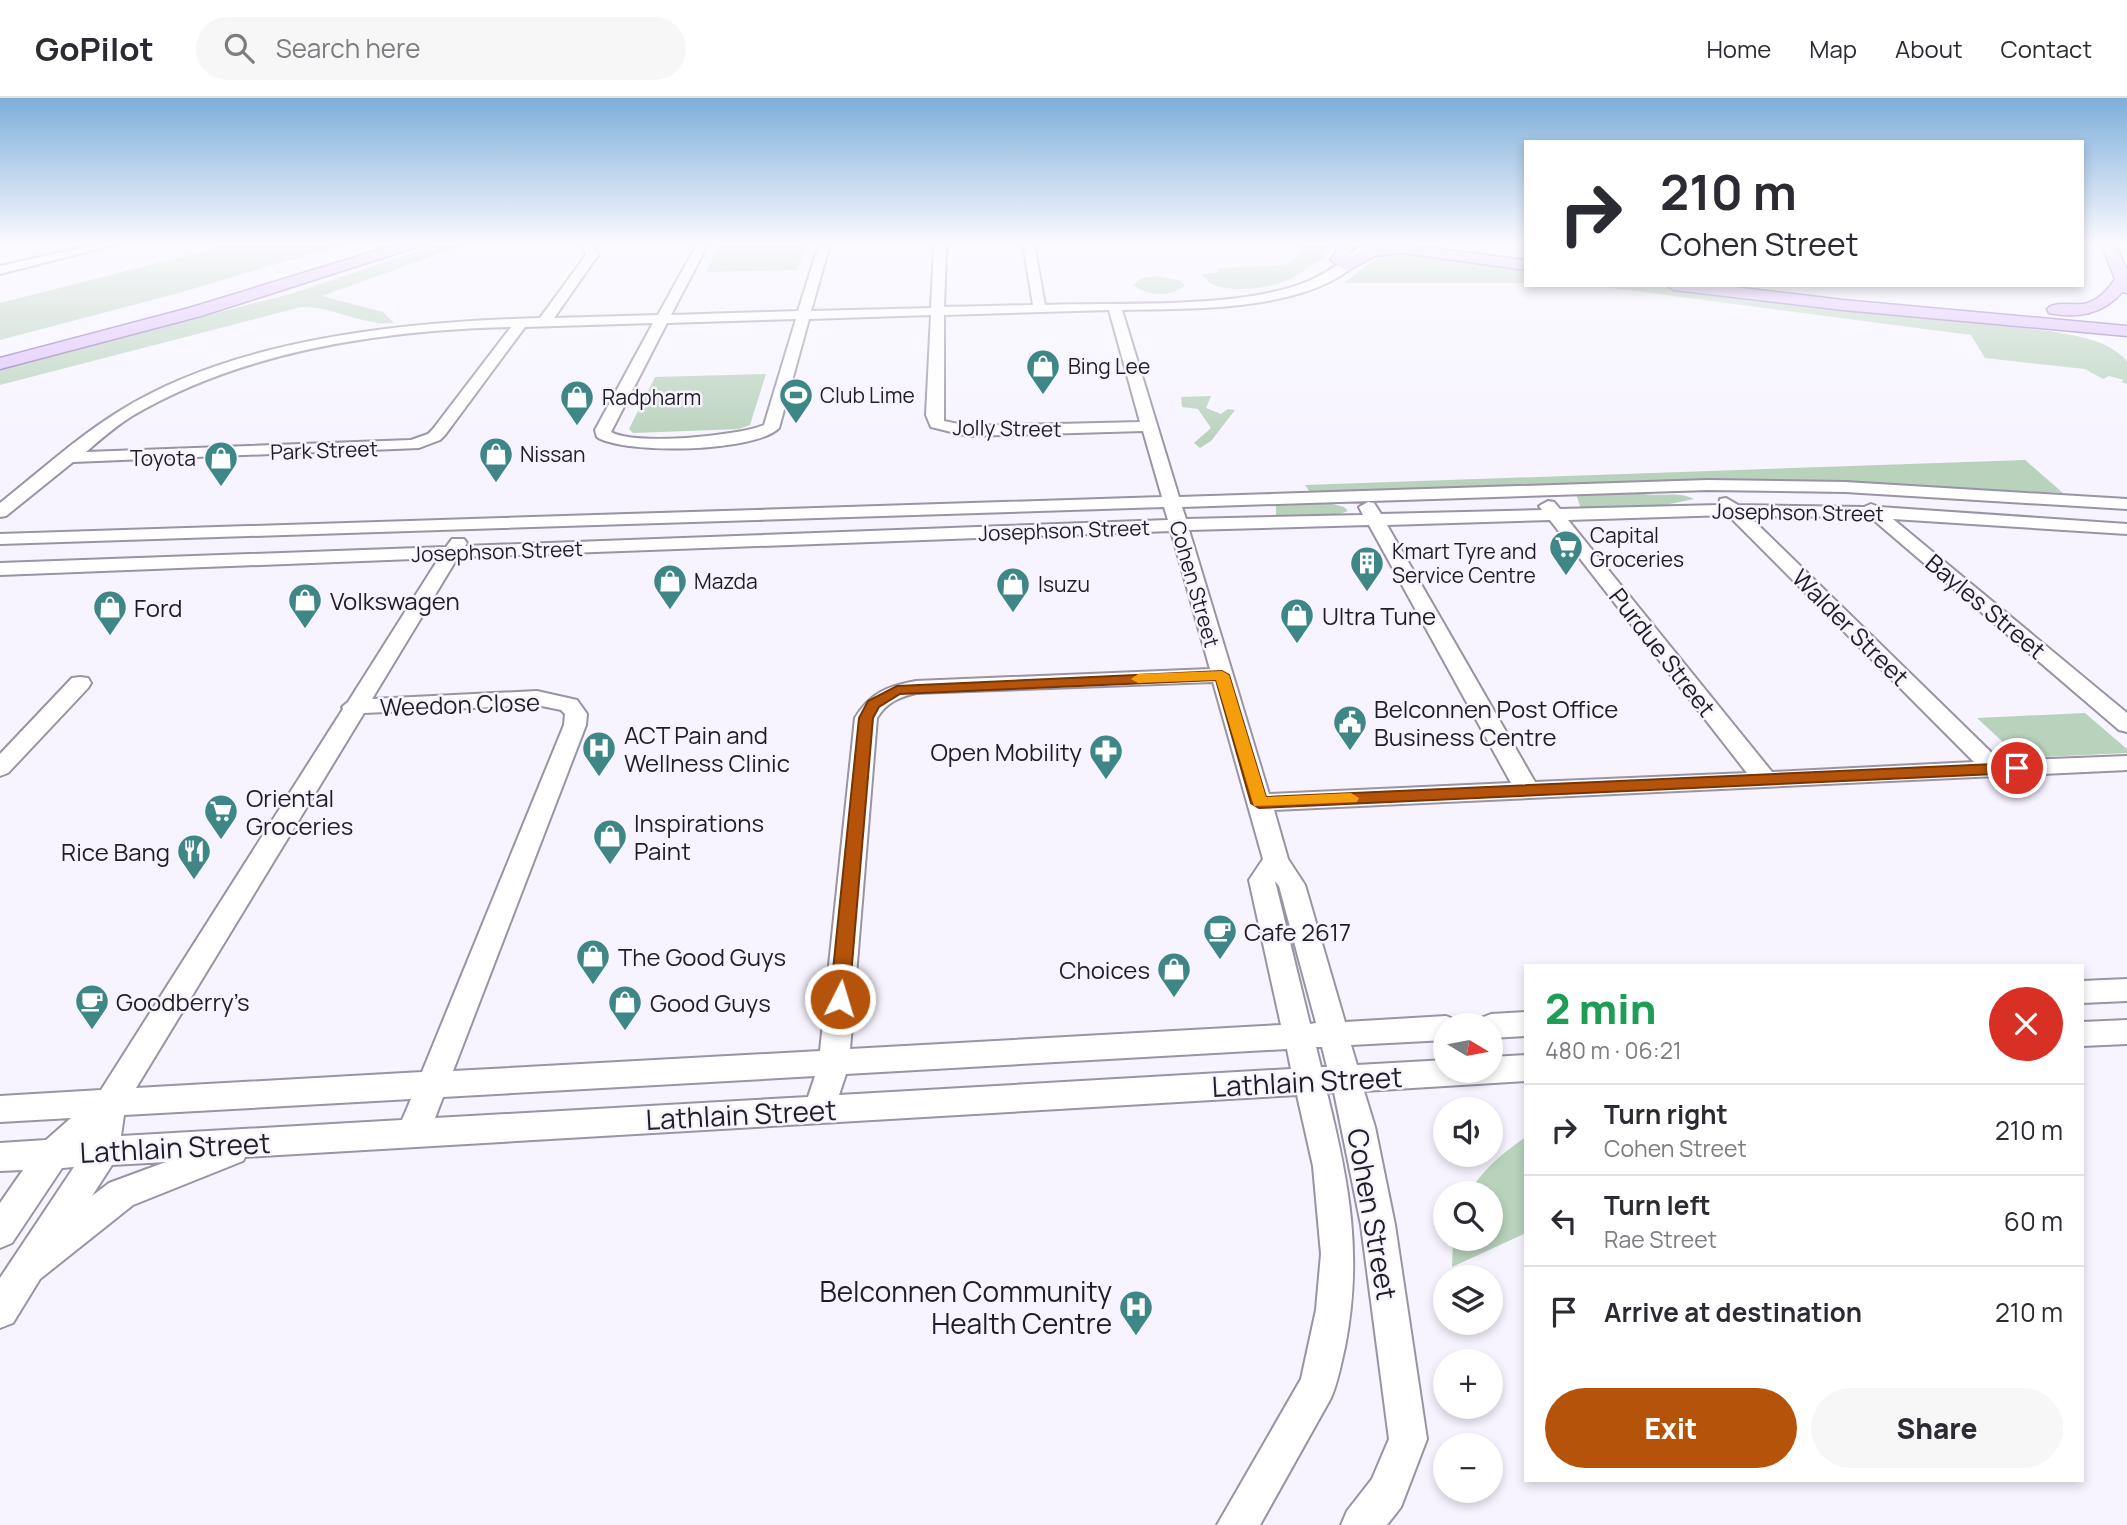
<!DOCTYPE html>
<meta charset="utf-8">
<style>
body{margin:0;font-family:Manrope,sans-serif;background:#f7f7f7;color:#2b2b33;height:100vh;display:flex;flex-direction:column;font-size:26px;white-space:nowrap}
*{box-sizing:border-box;margin:0}
p{font-size:23px;color:#7c7c81}
.icon{flex:none;width:38px;height:38px;fill:none;stroke:currentColor;stroke-width:2;stroke-linecap:round;stroke-linejoin:round}
.map{position:relative;flex:1;overflow:hidden}
.panel{position:absolute;left:1524px;top:866px;width:560px;height:518px;display:flex;flex-direction:column;background:#fff;border-radius:0px;box-shadow:0 4px 10px #0003}
.panel>*{flex:none}
.hud{position:absolute;left:1524px;top:42px;width:560px;height:147px;border-radius:0px;box-shadow:0 4px 10px #0003;background:#fff;color:#2b2b33;overflow:hidden}
.needle{width:46px;rotate:100deg}
.tools{position:absolute;left:1433px;top:915px;display:grid;gap:14px}
.tools a{display:grid;place-items:center;width:70px;height:70px;border-radius:50%;background:#fff;box-shadow:0 4px 10px #0003;font-size:35px}
.pin{position:absolute;display:grid;place-items:center;width:60px;height:60px;color:#fff;margin:-30px;border:4px solid #fff;border-radius:50%;box-shadow:0 2px 7px #0007}
.me{position:absolute;width:77px;margin:-38px;rotate:5deg;stroke-linejoin:round;filter:drop-shadow(0 0 5px #0008)}
.turn{display:flex;align-items:center;gap:24px;height:147px;padding:0 21px;font-size:32px}
.turn .icon{width:91px;height:91px;stroke-width:2.5}
.turn b{display:block;font-size:49px;line-height:60px}
.round{display:grid;place-items:center;flex:none;width:74px;height:74px;border-radius:37px;background:#f7f7f7}
.overview{display:flex;align-items:center;justify-content:space-between;height:119px;padding:0 21px}
h1{font-size:42px;font-weight:800;line-height:52px;color:#1e9e55}
.cta{display:flex;gap:14px;margin-top:auto;padding:14px 21px}
.cta a{flex:1;height:80px;border-radius:42px;background:#b45309;color:#fff;font-size:28px;font-weight:800;line-height:80px;text-align:center}
.cta a+a{background:#f7f7f7;color:#2b2b33}
ul{padding:0;list-style:none}
li{display:flex;align-items:center;gap:21px;height:91px;padding:0 21px;border-top:2px solid #e1e1e2}
li div{flex:1}
li b{display:block;font-size:26px}
li em{font-style:normal}
header{display:flex;align-items:center;gap:42px;box-sizing:border-box;height:98px;padding:0 35px;background:#fff;border-bottom:2px solid #e1e1e2}
header strong{font-size:33px}
nav{display:flex;gap:38px;margin-inline-start:auto;font-size:24px}
.search{width:490px;height:63px;background:#f7f7f7;display:flex;align-items:center;gap:18px;box-sizing:border-box;padding:0 24px;border-radius:38px;color:#7c7c81;font-size:26px}
.map>svg:first-child{display:block}
.green{fill:#b9d2bc}
.lines{fill:none;stroke-linecap:round;stroke-linejoin:round}
.minor-casing{stroke:#9993a4;stroke-width:4}
.major-casing{stroke:#8c6cae;stroke-width:3}
.minor{fill:#fff;fill-rule:evenodd}
.major{fill:#ddc0fb;fill-rule:evenodd}
.route{fill:#b45309;stroke:#753606;stroke-width:2}
.slow{fill:#f59e0b}
.labels{text-anchor:middle;dominant-baseline:central;stroke-width:5;stroke-linejoin:round;paint-order:stroke}
.far-poi-label{font-size:21px;fill:#201e24;stroke:#f7f4ff;text-anchor:start}
.far-street-label{font-size:21px;fill:#201e24;stroke:#f7f4ff}
.poi-label{font-size:24px;fill:#201e24;stroke:#f7f4ff;text-anchor:start}
.street-label{font-size:24px;fill:#201e24;stroke:#f7f4ff}
.near-street-label{font-size:28px;fill:#201e24;stroke:#f7f4ff}
.near-poi-label{font-size:28px;fill:#201e24;stroke:#f7f4ff;text-anchor:end}
</style>
<header>
<strong>GoPilot</strong>
<div class="search"><svg class="icon" aria-label="search" viewBox="0 0 24 24"><circle cx="10" cy="10" r="6"/><path d="M15 15l6 6"/></svg>Search here</div>
<nav><a>Home</a><a>Map</a><a>About</a><a>Contact</a></nav>
</header>
<div class="map">
<svg width="2127" height="1427" viewBox="0 0 2127 1427">
<rect width="100%" height="100%" fill="#f7f4ff"/>
<g class="green">
<polygon points="232,146 345,146 175,196 0,242 0,205"/>
<path d="M439,146H466L322,198L383,214L394,225C362,228 333,208 301,209L0,287V271L294,195Z"/>
<polygon points="720,146 806,146 797,172 706,174"/>
<path d="M1284,146L1325,148L1329,154C1316,165 1303,175 1288,182C1269,191 1212,199 1202,176L1218,174L1217,170L1285,167L1306,149Z"/>
<polygon points="1406,157 1526,172 1526,185 1344,185 1377,160"/>
<path d="M1156,178L1179,182L1185,187C1173,200 1146,198 1133,187L1141,180Z"/>
<path d="M1589,187H1642L2049,233C2077,238 2107,241 2127,263V286L2121,284L2124,282L2109,278L2103,281L2085,271L1985,260L1971,237Z"/>
<polygon points="766,276 750,327 739,331 633,335 629,331 655,279"/>
<polygon points="1211,298 1206,310 1221,316 1228,311 1235,312 1211,343 1200,350 1194,345 1211,330 1198,311 1182,309 1181,299"/>
<polygon points="2025,362 2063,395 1837,385 1529,388 1310,394 1305,387"/>
<path d="M1640,395C1659,400 1676,392 1694,401L1660,408L1581,411L1576,396Z"/>
<polygon points="1329,405 1344,409 1348,413 1335,418 1276,420 1276,408"/>
<polygon points="2085,615 2127,651 2127,655 2020,660 1977,620"/>
<path d="M1526,1039V1135L1452,1169L1453,1141H1491V1096L1468,1095C1484,1071 1502,1055 1526,1039Z"/>
</g>
<g class="lines">
<g class="minor-casing">
<g id="minor">
<polygon points="98,146 117,146 0,176 0,168"/>
<path d="M582,146H592L598,157L554,220L658,217L697,146H708L671,217L798,213L819,146H830L811,213L931,210L934,150L937,146H949L946,150L944,209L1033,207L1023,146H1034L1045,207C1121,204 1243,212 1311,182C1331,173 1347,160 1363,146H1374C1329,216 1196,210 1122,212L1179,399L1708,382L1845,384L2127,401V411L1845,394L1708,392L1182,409L1186,421L1363,417L1359,409L1368,404L1374,405L1381,416L1542,412L1539,408L1548,403L1554,404L1560,411L1719,407L1720,401L1726,400L1738,407L1864,409L1871,406L1879,409L2127,426V436L1893,421L2127,615V634L2119,632L1870,419L1749,418L2000,663L2127,658V672L1274,712L1288,761L1305,787L1345,924L1446,918L1456,922L1459,928H1446V942L1351,947L1357,967L1446,962V973H1491V959L1526,957V983L1364,993L1375,1029L1395,1127L1427,1341L1401,1409L1387,1427H1341L1347,1413L1372,1381L1389,1341L1361,1127L1334,994L1327,995C1349,1084 1363,1157 1345,1249C1341,1266 1338,1284 1331,1300L1260,1427H1217L1301,1281L1316,1212L1321,1156L1313,1068L1297,997L245,1059L243,1063L133,1107L40,1181L13,1225L0,1230V1180L74,1069L62,1070L12,1145L0,1150V1105L23,1072L0,1073V1045L46,1042L71,1020L0,1024V998L101,992L343,611L342,609L348,604L439,460L0,477V465L446,449L452,441H464L467,445L465,448L1168,422L1164,409L0,446V436L1162,399L1143,333L968,338L931,329L926,317L931,217L809,221L779,330C756,354 625,357 597,339L595,332L653,225L525,229L445,337L440,342L419,350L73,364L6,418L0,419V405C38,375 76,340 118,314C235,240 405,224 540,220L586,157ZM1109,212L1140,324L968,328L944,323V217ZM796,221L764,327C738,338 634,348 611,334L667,225ZM511,229L433,331L428,336L411,342L86,354C101,341 116,328 132,318C244,252 384,232 511,229ZM1728,417L1974,664L1772,674L1568,422ZM1550,422L1747,675L1535,684L1387,427ZM1369,427L1511,685L1269,696L1189,432ZM1171,433L1210,571L916,583C888,588 870,595 855,620L820,953L453,973L586,627L587,616L577,602L537,593L372,601L458,459ZM1213,584L1263,761L1249,782L1281,927L850,951L877,620C886,605 899,599 916,595ZM537,607L561,612L565,616L564,627L422,974L136,990L364,615ZM1275,783L1279,788L1316,925L1310,926ZM1316,949H1322L1327,969H1321ZM1287,951L1291,971L839,997L846,976ZM815,978L808,999L435,1020L443,999ZM411,1001L402,1022L121,1038L124,1017ZM166,1064L109,1085L92,1098L112,1067Z"/>
<polygon points="80,579 88,580 91,585 88,590 8,675 0,678 0,656 72,580"/>
<polygon points="2127,881 2127,903 2082,905 2082,883"/>
<polygon points="1526,914 1526,938 1491,940 1491,928 1477,928 1481,920 1491,916"/>
<polygon points="2127,922 2127,946 2082,948 2082,924"/>
</g>
</g>
<g class="major-casing">
<g id="major">
<polygon points="398,146 419,146 417,149 201,218 0,271 0,260 189,210"/>
<polygon points="1331,146 1351,147 1353,150 1347,161 1368,150 1361,146 1398,146 1526,162 1526,172 1403,155 1375,158 1347,173 1330,162 1338,152"/>
<path d="M2101,146H2115L2127,172V195L2122,194C2104,216 2077,221 2049,215L2047,211C2057,201 2077,210 2090,204C2101,200 2109,190 2115,181Z"/>
<polygon points="1666,187 1717,187 1843,202 2127,228 2127,238 1843,212 1674,192"/>
</g>
</g>
<use href="#minor" class="minor"/>
<use href="#major" class="major"/>
</g>
<linearGradient id="sky" x2="0" y2="1"><stop stop-color="#7daed9"/><stop offset="0.42" stop-color="#fbfaff"/><stop offset="1" stop-color="#fbfaff" stop-opacity="0"/></linearGradient>
<rect width="2127" height="345" fill="url(#sky)"/>
<polygon class="route" points="1222,573 1229,577 1266,699 2017,665 2024,670 2017,675 1259,710 1251,705 1216,582 900,596 879,609 873,620 849,901 846,906 840,908 833,906 830,901 859,620 868,603 897,588"/>
<polygon class="slow" points="1222,573 1229,577 1266,699 1351,695 1359,700 1357,704 1254,708 1216,582 1138,585 1131,581 1138,576"/>
<defs>
<g id="shop-pin" transform="scale(1.75)"><path d="M0 17L-7.5 6A9.5 9.5 0 1 1 7.5 6Z" fill="#3e8786" stroke="#f7f4ff"/><path d="M-5-2.5h2.3a2.7 3.5 0 0 1 5.4 0H5L5.5 6h-11ZM-1.5-2.5h3a1.5 2.3 0 0 0-3 0Z" fill="#fff"/></g>
<g id="stadium-pin" transform="scale(1.75)"><path d="M0 17L-7.5 6A9.5 9.5 0 1 1 7.5 6Z" fill="#3e8786" stroke="#f7f4ff"/><path d="M0-5a6.5 5 0 1 0 0 10a6.5 5 0 1 0 0-10ZM-3.5-1.8h7v3.6h-7Z" fill="#fff"/></g>
<g id="supermarket-pin" transform="scale(1.75)"><path d="M0 17L-7.5 6A9.5 9.5 0 1 1 7.5 6Z" fill="#3e8786" stroke="#f7f4ff"/><path d="M-6-5.5h2.5l.6 2H6L4.5 2H-2.5L-4.4-4H-6ZM-1.5 3.2a1.3 1.3 0 1 0 .1 0ZM3 3.2a1.3 1.3 0 1 0 .1 0Z" fill="#fff"/></g>
<g id="building-pin" transform="scale(1.75)"><path d="M0 17L-7.5 6A9.5 9.5 0 1 1 7.5 6Z" fill="#3e8786" stroke="#f7f4ff"/><path d="M-4-6H4V6H1V3H-1V6H-4ZM-2.5-4.3h1.7v1.8h-1.7ZM.8-4.3h1.7v1.8H.8ZM-2.5-1h1.7V.8h-1.7ZM.8-1h1.7V.8H.8Z" fill="#fff"/></g>
<g id="civic-pin" transform="scale(1.75)"><path d="M0 17L-7.5 6A9.5 9.5 0 1 1 7.5 6Z" fill="#3e8786" stroke="#f7f4ff"/><path d="M-.6-6.5H3V-4.5H.6V-3L4-1V1h2V6H-6V1h2V-1L-.6-3ZM-1.2 2.5V6h2.4V2.5Z" fill="#fff"/></g>
<g id="hospital-pin" transform="scale(1.75)"><path d="M0 17L-7.5 6A9.5 9.5 0 1 1 7.5 6Z" fill="#3e8786" stroke="#f7f4ff"/><path d="M-5-5h3v3.5h4V-5h3V5h-3V1.5h-4V5h-3Z" fill="#fff"/></g>
<g id="pharmacy-pin" transform="scale(1.75)"><path d="M0 17L-7.5 6A9.5 9.5 0 1 1 7.5 6Z" fill="#3e8786" stroke="#f7f4ff"/><path d="M-2-6h4v4h4v4h-4v4h-4v-4h-4v-4h4Z" fill="#fff"/></g>
<g id="restaurant-pin" transform="scale(1.75)"><path d="M0 17L-7.5 6A9.5 9.5 0 1 1 7.5 6Z" fill="#3e8786" stroke="#f7f4ff"/><path d="M-5-6h1v4h1v-4h1v4h1v-4h1v5L-1.5 .5V6h-2V.5L-5-1ZM5-6V6H3V1.5H1.5Q1.5-4 5-6Z" fill="#fff"/></g>
<g id="cafe-pin" transform="scale(1.75)"><path d="M0 17L-7.5 6A9.5 9.5 0 1 1 7.5 6Z" fill="#3e8786" stroke="#f7f4ff"/><path d="M-5.5-4.5H6V0H3Q3 3.5 0 3.5H-2.5Q-5.5 3.5-5.5 0ZM3-3.2v2h1.7v-2ZM-6 4.5H4V6H-6Z" fill="#fff"/></g>
</defs>
<g fill-rule="evenodd">
<use href="#shop-pin" x="1043" y="268"/>
<use href="#stadium-pin" x="796" y="297"/>
<use href="#shop-pin" x="577" y="299"/>
<use href="#shop-pin" x="496" y="356"/>
<use href="#shop-pin" x="221" y="360"/>
<use href="#supermarket-pin" x="1566" y="449"/>
<use href="#building-pin" x="1367" y="465"/>
<use href="#shop-pin" x="670" y="483"/>
<use href="#shop-pin" x="1013" y="486"/>
<use href="#shop-pin" x="305" y="502"/>
<use href="#shop-pin" x="110" y="509"/>
<use href="#shop-pin" x="1297" y="517"/>
<use href="#civic-pin" x="1350" y="624"/>
<use href="#hospital-pin" x="599" y="650"/>
<use href="#pharmacy-pin" x="1106" y="653"/>
<use href="#supermarket-pin" x="221" y="713"/>
<use href="#shop-pin" x="610" y="738"/>
<use href="#restaurant-pin" x="194" y="753"/>
<use href="#cafe-pin" x="1220" y="833"/>
<use href="#shop-pin" x="593" y="858"/>
<use href="#shop-pin" x="1174" y="871"/>
<use href="#cafe-pin" x="92" y="903"/>
<use href="#shop-pin" x="625" y="904"/>
<use href="#hospital-pin" x="1136" y="1209"/>
</g>
<g class="labels">
<g class="far-poi-label">
<text x="1068" y="268">Bing Lee</text>
<text x="820" y="297">Club Lime</text>
<text x="602" y="299">Radpharm</text>
<text x="520" y="356">Nissan</text>
<text x="196" y="360" text-anchor="end">Toyota</text>
<text x="1590" y="437">Capital<tspan x="1590" dy="24">Groceries</tspan></text>
<text x="1392" y="453">Kmart Tyre and<tspan x="1392" dy="24">Service Centre</tspan></text>
<text x="694" y="483">Mazda</text>
<text x="1038" y="486">Isuzu</text>
</g>
<g class="far-street-label">
<text transform="translate(1007 330) rotate(1)">Jolly Street</text>
<text transform="translate(324 352) rotate(-2)">Park Street</text>
<text transform="translate(1798 414) rotate(1)">Josephson Street</text>
<text transform="translate(1064 432) rotate(-2)">Josephson Street</text>
<text transform="translate(497 453) rotate(-2)">Josephson Street</text>
<text transform="translate(1195 486) rotate(74)">Cohen Street</text>
</g>
<g class="poi-label">
<text x="330" y="502">Volkswagen</text>
<text x="134" y="509">Ford</text>
<text x="1322" y="517">Ultra Tune</text>
<text x="1374" y="610">Belconnen Post Office<tspan x="1374" dy="28">Business Centre</tspan></text>
<text x="624" y="636">ACT Pain and<tspan x="624" dy="28">Wellness Clinic</tspan></text>
<text x="1082" y="653" text-anchor="end">Open Mobility</text>
<text x="246" y="699">Oriental<tspan x="246" dy="28">Groceries</tspan></text>
<text x="634" y="724">Inspirations<tspan x="634" dy="28">Paint</tspan></text>
<text x="170" y="753" text-anchor="end">Rice Bang</text>
<text x="1244" y="833">Cafe 2617</text>
<text x="618" y="858">The Good Guys</text>
<text x="1150" y="871" text-anchor="end">Choices</text>
<text x="116" y="903">Goodberry’s</text>
<text x="650" y="904">Good Guys</text>
</g>
<g class="street-label">
<text transform="translate(1986 508) rotate(40)">Bayles Street</text>
<text transform="translate(1851 529) rotate(45)">Walder Street</text>
<text transform="translate(1663 554) rotate(52)">Purdue Street</text>
<text transform="translate(460 606) rotate(-2)">Weedon Close</text>
</g>
<g class="near-street-label">
<text transform="translate(1307 983) rotate(-3)">Lathlain Street</text>
<text transform="translate(741 1016) rotate(-3)">Lathlain Street</text>
<text transform="translate(175 1049) rotate(-3)">Lathlain Street</text>
<text transform="translate(1373 1116) rotate(80)">Cohen Street</text>
</g>
<g class="near-poi-label">
<text x="1112" y="1193">Belconnen Community<tspan x="1112" dy="32">Health Centre</tspan></text>
</g>
</g>
</svg>
<div class="tools">
<a><svg class="needle" viewBox="-14 -14 28 28"><path d="M0-13l5 13h-10z" fill="#e53935"/><path d="M0 13l5-13h-10z" fill="#7c7c81"/></svg></a>
<a><svg class="icon" aria-label="sound" viewBox="0 0 24 24"><path d="M4 9h4l5-4v14l-5-4H4zM17 9q2 3 0 6"/></svg></a>
<a><svg class="icon" aria-label="search" viewBox="0 0 24 24"><circle cx="10" cy="10" r="6"/><path d="M15 15l6 6"/></svg></a>
<a><svg class="icon" aria-label="layers" viewBox="0 0 24 24"><path d="M12 4l9 5-9 5-9-5zM3 14l9 5 9-5"/></svg></a>
<a>+</a>
<a>−</a>
</div>
<div class="pin" style="left:2017px;top:670px;background:#d93025"><svg class="icon" aria-label="arrive" viewBox="0 0 24 24"><path d="M6 21V4h12l-3 4 3 4H6"/></svg></div>
<svg class="me" style="left:840px;top:901px" viewBox="-20 -20 40 40"><circle r="17" fill="#b45309" stroke="#fff" stroke-width="3"/><path d="M0-11L8 9 0 5-8 9z" fill="#fff"/></svg>
<div class="hud">
<div class="turn"><svg class="icon" aria-label="right" viewBox="0 0 24 24"><path d="M7 20v-9h11M14 6l5 5-5 5"/></svg><div><b>210 m</b>Cohen Street</div></div>
</div>
<section class="panel">
<div class="overview"><div><h1>2 min</h1><p>480 m · 06:21</p></div><a class="round" style="background:#d93025;color:#fff"><svg class="icon" aria-label="close" viewBox="0 0 24 24"><path d="M6 6l12 12M18 6L6 18"/></svg></a></div>
<ul>
<li><svg class="icon" aria-label="right" viewBox="0 0 24 24"><path d="M7 20v-9h11M14 6l5 5-5 5"/></svg><div><b>Turn right</b><p>Cohen Street</p></div><em>210 m</em></li>
<li><svg class="icon" aria-label="left" viewBox="0 0 24 24"><path d="M17 20v-9H6M10 6l-5 5 5 5"/></svg><div><b>Turn left</b><p>Rae Street</p></div><em>60 m</em></li>
<li><svg class="icon" aria-label="arrive" viewBox="0 0 24 24"><path d="M6 21V4h12l-3 4 3 4H6"/></svg><div><b>Arrive at destination</b></div><em>210 m</em></li>
</ul>
<div class="cta"><a>Exit</a><a>Share</a></div>
</section>
</div>
